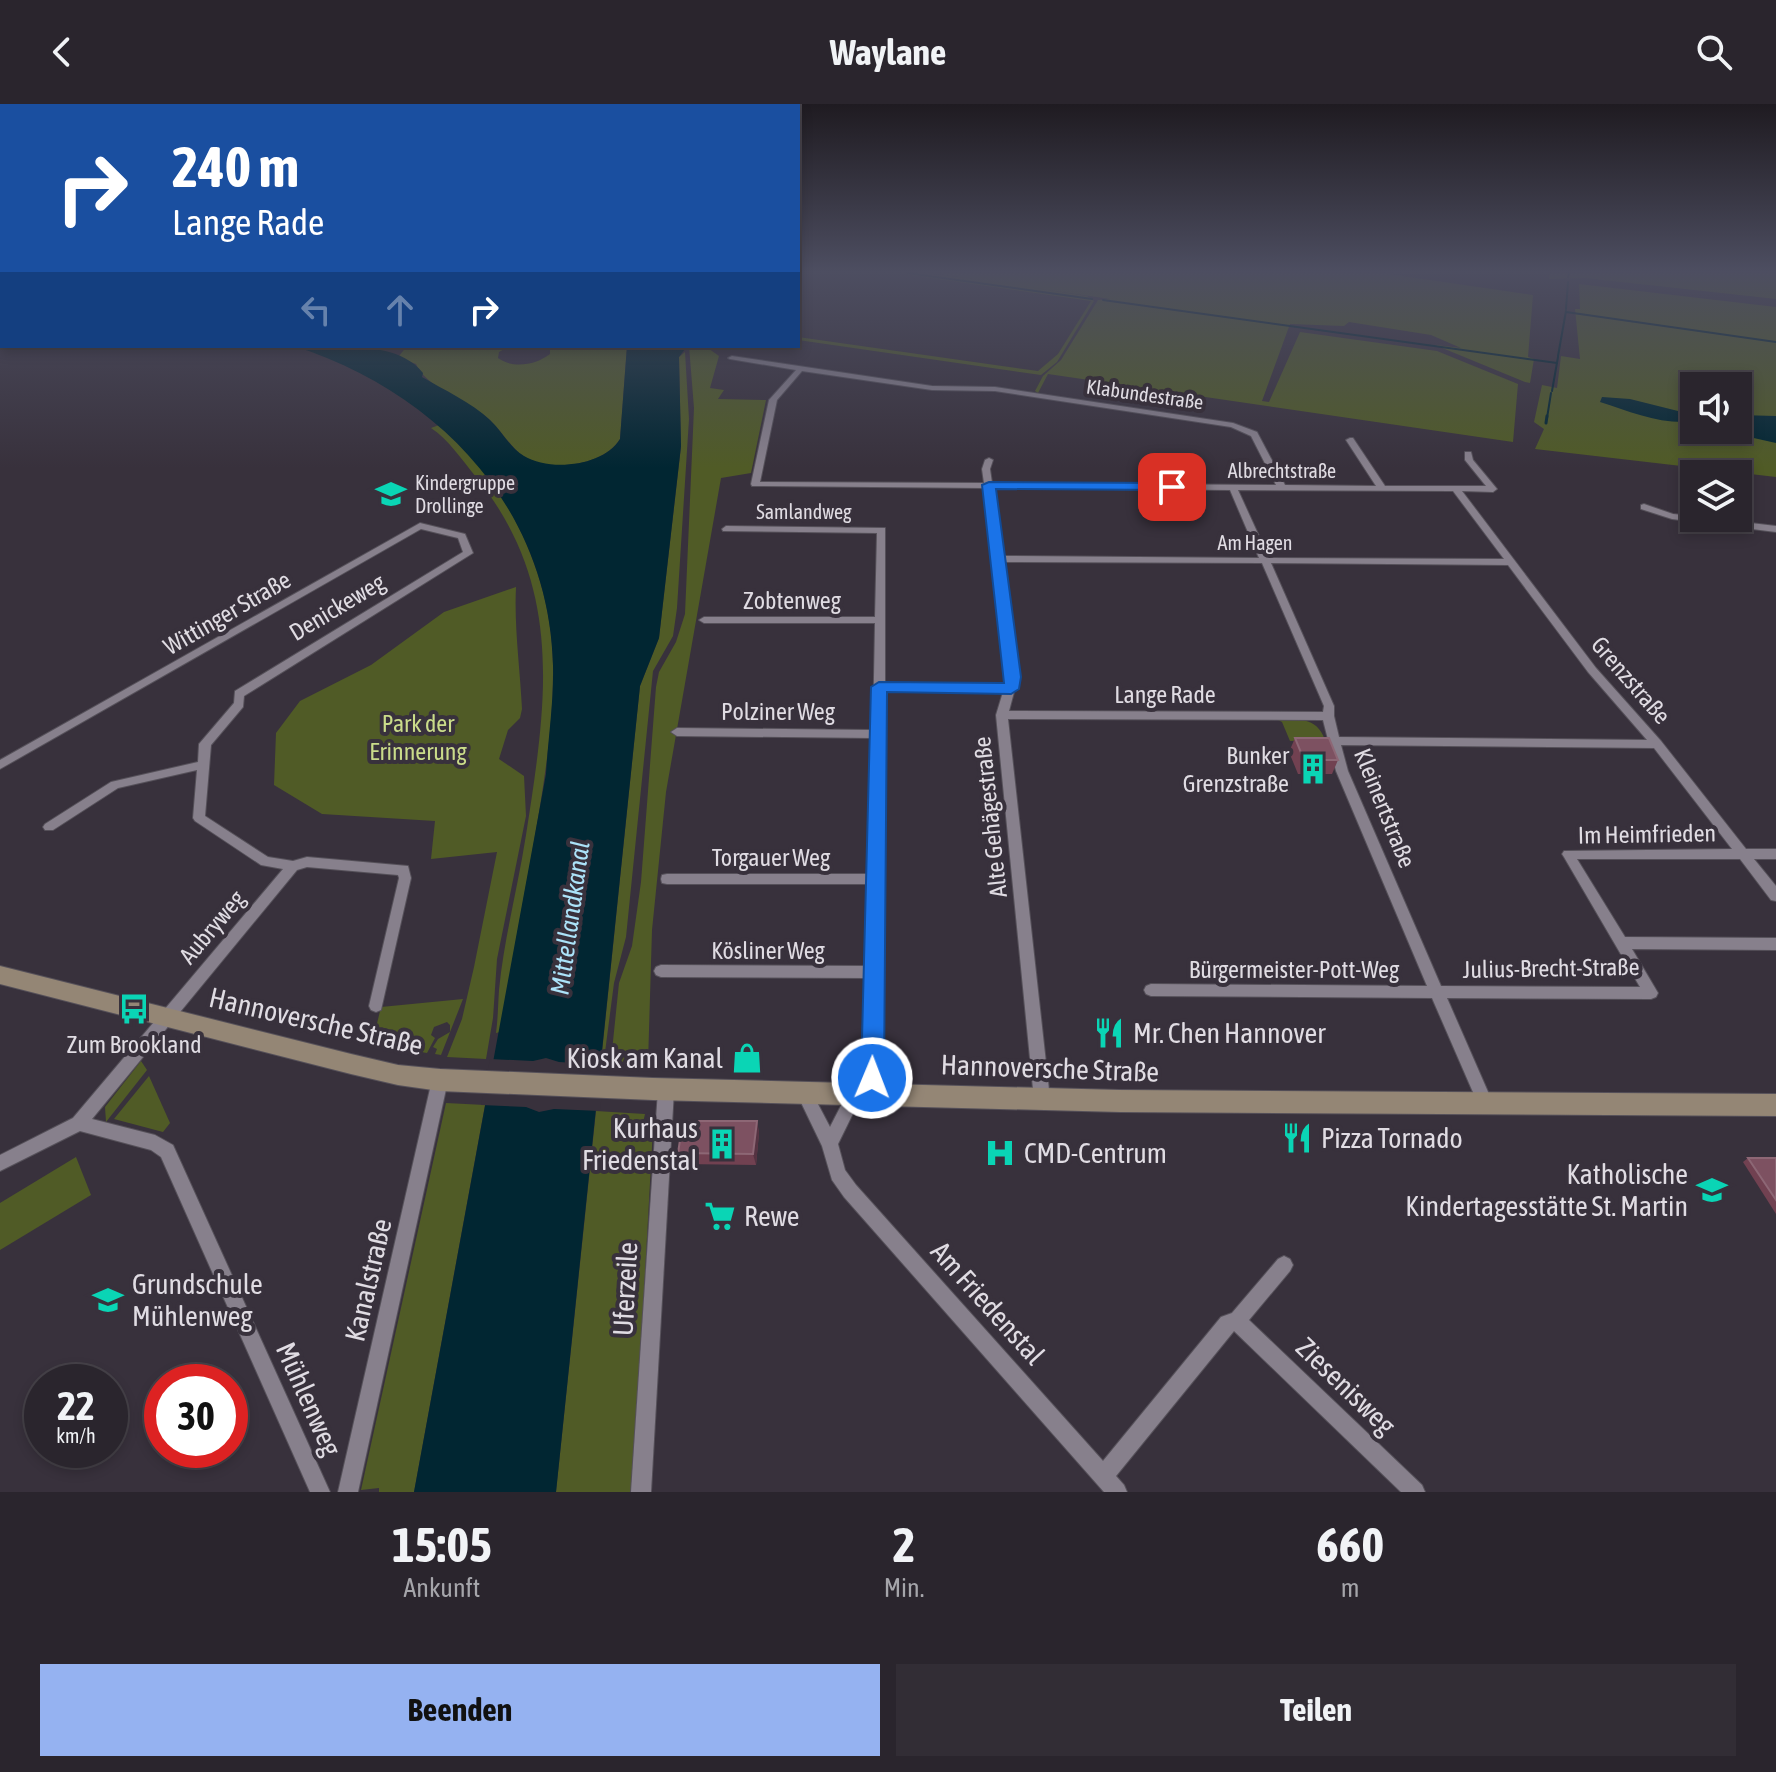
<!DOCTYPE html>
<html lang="de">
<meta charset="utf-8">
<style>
body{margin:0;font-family:"Asap Condensed",sans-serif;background:#322d35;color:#f1f3f6;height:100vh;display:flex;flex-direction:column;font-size:30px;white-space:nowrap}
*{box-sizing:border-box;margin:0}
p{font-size:26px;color:#a5a5aa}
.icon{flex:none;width:44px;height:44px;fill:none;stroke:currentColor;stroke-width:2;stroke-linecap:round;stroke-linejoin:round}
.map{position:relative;height:1388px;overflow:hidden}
.drawer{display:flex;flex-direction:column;background:#2a252d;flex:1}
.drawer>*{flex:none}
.hud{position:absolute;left:0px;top:0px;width:800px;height:244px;box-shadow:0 4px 12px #0003,0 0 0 2px #464249;background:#1a4fa0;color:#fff;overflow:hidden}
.tools{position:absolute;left:1680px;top:268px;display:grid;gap:16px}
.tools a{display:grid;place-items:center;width:72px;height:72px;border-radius:0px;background:#2a252d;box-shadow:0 4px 12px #0003,0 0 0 2px #464249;font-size:40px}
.speed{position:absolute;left:24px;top:1260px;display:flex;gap:16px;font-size:40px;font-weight:700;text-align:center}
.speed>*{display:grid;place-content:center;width:104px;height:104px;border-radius:50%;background:#2a252d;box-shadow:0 4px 12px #0003,0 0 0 2px #464249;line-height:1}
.speed small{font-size:20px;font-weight:400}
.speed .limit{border:12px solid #d22;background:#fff;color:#111}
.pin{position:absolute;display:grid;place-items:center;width:68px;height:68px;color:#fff;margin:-34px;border-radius:16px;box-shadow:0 4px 12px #0006}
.me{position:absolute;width:88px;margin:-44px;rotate:1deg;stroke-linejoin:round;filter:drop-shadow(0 0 6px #0008)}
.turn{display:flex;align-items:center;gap:28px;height:168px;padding:0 40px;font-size:36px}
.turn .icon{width:104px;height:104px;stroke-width:2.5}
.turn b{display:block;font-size:56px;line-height:68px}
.lanes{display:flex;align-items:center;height:76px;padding:0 40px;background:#0003;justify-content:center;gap:40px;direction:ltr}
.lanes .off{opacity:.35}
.eta{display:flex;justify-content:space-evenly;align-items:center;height:136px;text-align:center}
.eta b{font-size:48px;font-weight:700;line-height:56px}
.primary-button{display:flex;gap:16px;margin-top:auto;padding:16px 40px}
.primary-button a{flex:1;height:92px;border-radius:0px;background:#95b2f1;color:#111;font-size:32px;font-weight:700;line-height:92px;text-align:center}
.primary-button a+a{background:#322d35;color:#f1f3f6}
header{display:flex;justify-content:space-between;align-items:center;height:104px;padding:0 40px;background:#2a252d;font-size:36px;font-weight:700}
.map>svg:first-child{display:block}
.green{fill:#505b26;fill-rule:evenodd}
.water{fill:#012632}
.pier{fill:#38313c}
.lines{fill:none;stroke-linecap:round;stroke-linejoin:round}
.stream-far1{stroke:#012632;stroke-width:2}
.stream{stroke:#012632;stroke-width:3}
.minor-casing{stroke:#555059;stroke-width:2}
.secondary-casing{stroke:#555059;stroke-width:2}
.minor{fill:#87808c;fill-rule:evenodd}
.secondary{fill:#948675;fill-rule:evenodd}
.wall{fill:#714151}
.shaded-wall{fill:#553342}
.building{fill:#7d5161;stroke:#8d6775;stroke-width:2}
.route{fill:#1a73e8;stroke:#114b97;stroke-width:2}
.labels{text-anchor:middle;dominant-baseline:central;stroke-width:8;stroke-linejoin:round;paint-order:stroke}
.far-street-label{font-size:20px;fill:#e0dce3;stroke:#38313c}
.far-poi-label{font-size:20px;fill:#e0dce3;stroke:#38313c;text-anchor:start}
.street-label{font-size:24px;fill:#e0dce3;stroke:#38313c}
.park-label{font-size:24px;fill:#cadc8a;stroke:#38313c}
.poi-label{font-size:24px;fill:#e0dce3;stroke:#38313c;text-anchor:end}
.water-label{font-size:26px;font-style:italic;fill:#ace3f9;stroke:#38313c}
.near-street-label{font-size:28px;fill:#e0dce3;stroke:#38313c}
.near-poi-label{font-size:28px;fill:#e0dce3;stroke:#38313c;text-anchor:start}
</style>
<header><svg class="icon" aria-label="back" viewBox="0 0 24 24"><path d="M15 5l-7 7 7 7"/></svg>Waylane<svg class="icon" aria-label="search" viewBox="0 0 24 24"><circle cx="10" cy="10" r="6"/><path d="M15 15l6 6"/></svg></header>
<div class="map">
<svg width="1776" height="1388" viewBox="0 0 1776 1388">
<rect width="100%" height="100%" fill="#38313c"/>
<g class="green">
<path d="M896,169C960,169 1024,183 1087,192L1094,197L1057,258L1041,271L798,236V233L1038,267L1058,250L1091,197Z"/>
<polygon points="933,169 1382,169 1533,191 1528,253 1534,255 1530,279 1525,278 1435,241 1461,244 1431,231 1349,218 1344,222 1290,220 1262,297 1269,298 1300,228 1437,247 1518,280 1513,338 1048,270 1038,289 1035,287 1043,272 1061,256 1098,196 1110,195"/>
<polygon points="1549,169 1776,169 1776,195 1585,174 1549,175"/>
<path d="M1579,180L1776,203V373L1535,345L1544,325L1534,318L1542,281L1557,284L1561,252L1580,255L1575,205H1580ZM1694,282H1738V326H1694Z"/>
<path d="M369,242L399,252L407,242H510L499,248L498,254C513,265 536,261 550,250V242H627L620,335C604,362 549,369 523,352C508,341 499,322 484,311C463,298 425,281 416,260Z"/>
<polygon points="689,242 705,242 719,252 710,284 724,286 718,295 766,296 751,369 721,374 666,688 652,826 648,960 629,960 613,955 612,947 619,879 632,842 641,778 656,583 659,568 676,538 685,510 694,304"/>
<polygon points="685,248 689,315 677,504 673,532 653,567 626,833 614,879 604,956 601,958 640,582 659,534 681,343 679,253"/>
<path d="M439,321C508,379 552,471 553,561C554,626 542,691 531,755C520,813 510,870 500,928L496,929C498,914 498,901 499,886C504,834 518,783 526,731C546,601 566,484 476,373C462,356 449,336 431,324Z"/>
<path d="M516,483C514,523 520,564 522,605L520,614L508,626L499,655L524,672L526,712L497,855L493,914L486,955L447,953L462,915L474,863L497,748L431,755L435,717L322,710L274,681L276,629L300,597L371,561L444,508Z"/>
<path d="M1274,614C1296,615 1317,612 1325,636L1290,637L1282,618Z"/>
<polygon points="463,895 441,951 435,950 437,945 433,943 438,935 450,928 450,921 447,918 434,923 431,931 435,934 427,949 372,940 381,903"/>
<polygon points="141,957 147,966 106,1018 105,1003"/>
<polygon points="149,972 170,1019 163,1028 114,1015"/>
<polygon points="446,999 485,1001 414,1388 379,1388 379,1384 361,1386"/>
<polygon points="596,1007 645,1010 642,1023 653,1024 633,1388 556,1388"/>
<polygon points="76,1053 91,1091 0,1146 0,1099"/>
</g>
<g class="water">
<path d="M294,242C331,242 398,236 423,269L422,273C444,286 471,298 490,316C502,327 510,344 524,352C550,368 604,362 620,335L627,242H678V245H685L679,253L681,342L659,534L640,582L556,1388H414L546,670C548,634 554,597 553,561C549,404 438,288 294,242Z"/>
<path d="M1602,293L1630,295L1682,308L1686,318C1657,319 1628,307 1600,298Z"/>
<polygon points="1738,311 1776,312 1776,339 1718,326 1738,326"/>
</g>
<polygon class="pier" points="546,954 559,958 605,961 600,1007 554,1005 539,1008 526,1003 481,1001 490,955 533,957"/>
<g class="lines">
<g class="stream-far1">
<polyline points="907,169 1092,195"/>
<polyline points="1568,173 1569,169"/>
<polyline points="1103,196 1557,259"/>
<polyline points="1566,205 1568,178"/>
<polyline points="1566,208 1776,238"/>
<polyline points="1558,252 1566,207"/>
<polyline points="1552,287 1558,253"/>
<polyline points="1547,314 1551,289"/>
</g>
<polyline class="stream" points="1546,319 1547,312"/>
<g class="minor-casing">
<g id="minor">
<path d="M732,252L932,282L995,283L1233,319L1257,328L1285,381L1376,382L1346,336L1350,334H1353L1385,382H1486L1465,356V348H1471L1473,356L1497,385L1493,388L1462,387L1596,564L1661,637L1746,745H1776V755H1754L1776,782V797L1771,796L1740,755H1577L1625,833L1776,834V846L1632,845L1658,889L1656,893L1651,895L1447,894L1492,997L1489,1002L1484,1004L1479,1002L1432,894L1151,892L1146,890L1144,886L1146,882L1151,880L1427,882L1336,667L1323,616L1008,615L1050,995L1047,1000L1042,1002L1037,1000L1034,995L996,611L1003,588L885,587L880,989L877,994L872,996L867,994L864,989L867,874L661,873L656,871L654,867L656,863L661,861L867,862L869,780H667L662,779L661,775L662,771L667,770H869L873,634L677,632L671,628L677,624L873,626L875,519H704L699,516L704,513H875L877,429L723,427L722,425L726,422L885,424V580L1005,581L1008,573L984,384L752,382L751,380L769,296L796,266L730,255L728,254ZM802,267L932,286L995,287L1231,323L1251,332L1276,381L992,379L990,365L993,356L989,354L985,356L982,365L984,379L760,378L777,296ZM993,384L1230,386L1259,454L1002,452ZM1238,386L1453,387L1504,455L1269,454ZM1003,458L1262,459L1324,602L1323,608L1009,607L1018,573ZM1271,459L1508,461L1588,568L1647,636L1339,633L1334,612V602ZM1341,641L1654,644L1732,745L1564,747L1562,750L1564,753L1640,883L1441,882L1348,667Z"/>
<polygon points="1644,400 1673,410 1694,412 1694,414 1709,414 1776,422 1776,428 1672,415 1641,405 1641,401"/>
<polygon points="420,419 465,430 473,449 244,592 243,603 211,641 205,712 268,753 293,757 307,753 408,762 411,774 381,906 376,908 371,906 369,902 399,774 398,771 307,763 297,766 92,1015 155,1031 173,1041 330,1388 310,1388 161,1053 151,1046 80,1027 0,1067 0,1051 73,1014 283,765 261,761 195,717 193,714 197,666 118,684 53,726 45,726 43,723 45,720 111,678 198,658 199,640 234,599 235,587 463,448 458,434 421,425 0,665 0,656"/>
<polygon points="440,969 445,971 448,976 358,1388 338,1388 432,976 435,971"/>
<polygon points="666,979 671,981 674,986 651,1388 631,1388 658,986 661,981"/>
<polygon points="804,981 809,983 830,1023 850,984 855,982 860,984 863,989 838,1040 845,1066 856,1081 1103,1357 1221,1213 1232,1209 1278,1155 1284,1152 1290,1155 1293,1161 1290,1167 1249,1216 1422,1381 1425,1388 1401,1388 1234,1227 1116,1372 1124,1381 1127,1388 1104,1388 844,1093 832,1076 822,1042 796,988 799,983"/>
</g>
</g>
<g class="secondary-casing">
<polygon id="secondary" points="0,862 351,950 398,961 440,965 653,974 1120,986 1776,990 1776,1012 1120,1008 653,996 440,987 398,981 351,970 0,880"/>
</g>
<use href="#minor" class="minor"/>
<use href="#secondary" class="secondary"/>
</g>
<g class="wall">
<polygon points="1295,634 1338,656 1332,670 1298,670 1289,648"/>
<polygon points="757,1017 759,1029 756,1061 683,1060 678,1049"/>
<polygon points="1748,1054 1776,1054 1776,1110 1743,1058"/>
</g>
<polygon class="shaded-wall" points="757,1017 759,1029 756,1061 753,1050"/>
<g class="building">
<polygon points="1295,634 1329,634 1338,656 1304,656"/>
<polygon points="683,1017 757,1017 753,1050 678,1049"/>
<polygon points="1748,1054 1776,1054 1776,1096"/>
</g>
<linearGradient id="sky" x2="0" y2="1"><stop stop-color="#1f1b21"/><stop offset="0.46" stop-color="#4d4e61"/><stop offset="1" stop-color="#4d4e61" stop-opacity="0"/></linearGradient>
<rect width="1776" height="364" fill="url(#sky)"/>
<polygon class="route" points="989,378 1172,379 1178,383 1172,386 996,385 1021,573 1019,585 1011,590 887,588 884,974 880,981 872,984 864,981 861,974 871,583 879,578 1004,579 982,381"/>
<defs>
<g id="school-bare" transform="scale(2.4)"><path d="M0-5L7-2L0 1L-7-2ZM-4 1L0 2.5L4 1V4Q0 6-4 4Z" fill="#0ad5b5" stroke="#38313c" stroke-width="2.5" paint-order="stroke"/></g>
<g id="building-bare" transform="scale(2.4)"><path d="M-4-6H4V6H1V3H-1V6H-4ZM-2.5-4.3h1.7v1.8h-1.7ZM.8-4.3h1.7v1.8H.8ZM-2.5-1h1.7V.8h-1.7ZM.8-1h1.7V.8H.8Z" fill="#0ad5b5" stroke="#38313c" stroke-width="2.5" paint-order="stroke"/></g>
<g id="bus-bare" transform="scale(2.4)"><path d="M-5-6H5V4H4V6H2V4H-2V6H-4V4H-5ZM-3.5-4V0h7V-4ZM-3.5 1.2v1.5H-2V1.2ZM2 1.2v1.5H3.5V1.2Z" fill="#0ad5b5" stroke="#38313c" stroke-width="2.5" paint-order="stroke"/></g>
<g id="restaurant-bare" transform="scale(2.4)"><path d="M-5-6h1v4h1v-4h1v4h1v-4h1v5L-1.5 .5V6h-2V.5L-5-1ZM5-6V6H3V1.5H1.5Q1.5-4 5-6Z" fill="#0ad5b5" stroke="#38313c" stroke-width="2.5" paint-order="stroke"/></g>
<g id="shop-bare" transform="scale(2.4)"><path d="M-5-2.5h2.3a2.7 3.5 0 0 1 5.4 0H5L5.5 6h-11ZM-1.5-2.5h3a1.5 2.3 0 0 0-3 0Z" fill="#0ad5b5" stroke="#38313c" stroke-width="2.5" paint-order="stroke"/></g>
<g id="hospital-bare" transform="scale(2.4)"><path d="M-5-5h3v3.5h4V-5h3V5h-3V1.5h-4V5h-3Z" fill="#0ad5b5" stroke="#38313c" stroke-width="2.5" paint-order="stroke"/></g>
<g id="supermarket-bare" transform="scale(2.4)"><path d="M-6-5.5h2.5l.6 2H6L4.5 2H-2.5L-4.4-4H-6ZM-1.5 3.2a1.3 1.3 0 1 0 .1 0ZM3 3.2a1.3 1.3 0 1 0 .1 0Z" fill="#0ad5b5" stroke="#38313c" stroke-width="2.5" paint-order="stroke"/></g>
</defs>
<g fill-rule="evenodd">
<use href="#school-bare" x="391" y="390"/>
<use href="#building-bare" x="1313" y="665"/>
<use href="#bus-bare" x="134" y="905"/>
<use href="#restaurant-bare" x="1109" y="929"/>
<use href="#shop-bare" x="747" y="954"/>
<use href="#restaurant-bare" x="1297" y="1034"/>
<use href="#building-bare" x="722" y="1040"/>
<use href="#hospital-bare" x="1000" y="1049"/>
<use href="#school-bare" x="1712" y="1086"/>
<use href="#supermarket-bare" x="720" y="1112"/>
<use href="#school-bare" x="108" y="1196"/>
</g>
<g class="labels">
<g class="far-street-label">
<text transform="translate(1145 290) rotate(8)">Klabundestraße</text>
<text x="1282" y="366">Albrechtstraße</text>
<text x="804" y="407">Samlandweg</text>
<text x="1255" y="438">Am Hagen</text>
</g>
<g class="far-poi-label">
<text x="415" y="378">Kindergruppe<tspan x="415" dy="23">Drollinge</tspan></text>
</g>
<g class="street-label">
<text x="792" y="496">Zobtenweg</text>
<text transform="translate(337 503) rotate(-31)">Denickeweg</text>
<text transform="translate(227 509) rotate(-30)">Wittinger Straße</text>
<text transform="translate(1631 576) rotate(49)">Grenzstraße</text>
<text x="1165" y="590">Lange Rade</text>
<text x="778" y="607">Polziner Weg</text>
<text transform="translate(1385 704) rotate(68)">Kleinertstraße</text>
<text transform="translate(990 713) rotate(-96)">Alte Gehägestraße</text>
<text transform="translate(1647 730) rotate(-1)">Im Heimfrieden</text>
<text x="771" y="753">Torgauer Weg</text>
<text transform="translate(212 823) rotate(-50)">Aubryweg</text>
<text x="768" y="846">Kösliner Weg</text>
<text transform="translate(1551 864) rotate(-1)">Julius-Brecht-Straße</text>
<text x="1294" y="865">Bürgermeister-Pott-Weg</text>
</g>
<g class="park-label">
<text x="418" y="619">Park der<tspan x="418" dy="28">Erinnerung</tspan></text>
</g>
<g class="poi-label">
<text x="1289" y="651">Bunker<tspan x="1289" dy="28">Grenzstraße</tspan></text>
<text x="134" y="940" text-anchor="middle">Zum Brookland</text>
</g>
<g class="water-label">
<text transform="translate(570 814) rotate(-82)">Mittellandkanal</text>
</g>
<g class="near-street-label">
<text transform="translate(316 917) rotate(13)">Hannoversche Straße</text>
<text transform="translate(1050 964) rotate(2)">Hannoversche Straße</text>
<text transform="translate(368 1176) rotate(-77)">Kanalstraße</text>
<text transform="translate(625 1185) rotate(-87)">Uferzeile</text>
<text transform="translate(988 1199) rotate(48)">Am Friedenstal</text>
<text transform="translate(1346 1282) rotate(44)">Ziesenisweg</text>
<text transform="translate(309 1295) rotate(66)">Mühlenweg</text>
</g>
<g class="near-poi-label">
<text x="1133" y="929">Mr. Chen Hannover</text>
<text x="723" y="954" text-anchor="end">Kiosk am Kanal</text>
<text x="698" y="1024" text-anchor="end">Kurhaus<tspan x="698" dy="32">Friedenstal</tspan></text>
<text x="1321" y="1034">Pizza Tornado</text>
<text x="1024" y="1049">CMD-Centrum</text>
<text x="1688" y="1070" text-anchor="end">Katholische<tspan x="1688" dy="32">Kindertagesstätte St. Martin</tspan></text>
<text x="744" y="1112">Rewe</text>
<text x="132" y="1180">Grundschule<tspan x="132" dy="32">Mühlenweg</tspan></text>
</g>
</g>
</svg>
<div class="tools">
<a><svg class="icon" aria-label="sound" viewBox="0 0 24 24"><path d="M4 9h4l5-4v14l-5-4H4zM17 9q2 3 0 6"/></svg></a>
<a><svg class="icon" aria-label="layers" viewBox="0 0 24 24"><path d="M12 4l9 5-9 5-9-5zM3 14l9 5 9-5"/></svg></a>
</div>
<div class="speed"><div>22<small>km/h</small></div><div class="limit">30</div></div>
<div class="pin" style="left:1172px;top:383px;background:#d93025"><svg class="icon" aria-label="arrive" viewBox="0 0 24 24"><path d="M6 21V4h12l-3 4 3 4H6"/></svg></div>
<svg class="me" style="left:872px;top:974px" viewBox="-20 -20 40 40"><circle r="17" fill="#1a73e8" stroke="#fff" stroke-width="3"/><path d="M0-11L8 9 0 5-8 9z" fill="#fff"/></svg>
<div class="hud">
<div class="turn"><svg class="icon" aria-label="right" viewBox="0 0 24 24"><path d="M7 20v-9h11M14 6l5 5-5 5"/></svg><div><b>240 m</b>Lange Rade</div></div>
<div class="lanes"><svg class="icon off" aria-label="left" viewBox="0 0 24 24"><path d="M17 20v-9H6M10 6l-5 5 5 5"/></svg><svg class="icon off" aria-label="ahead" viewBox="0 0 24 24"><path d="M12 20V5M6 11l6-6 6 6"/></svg><svg class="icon" aria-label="right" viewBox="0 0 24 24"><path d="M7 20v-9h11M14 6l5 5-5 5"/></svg></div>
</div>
</div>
<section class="drawer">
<div class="eta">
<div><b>15:05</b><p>Ankunft</p></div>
<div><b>2</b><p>Min.</p></div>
<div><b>660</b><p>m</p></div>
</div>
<div class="primary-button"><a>Beenden</a><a>Teilen</a></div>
</section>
